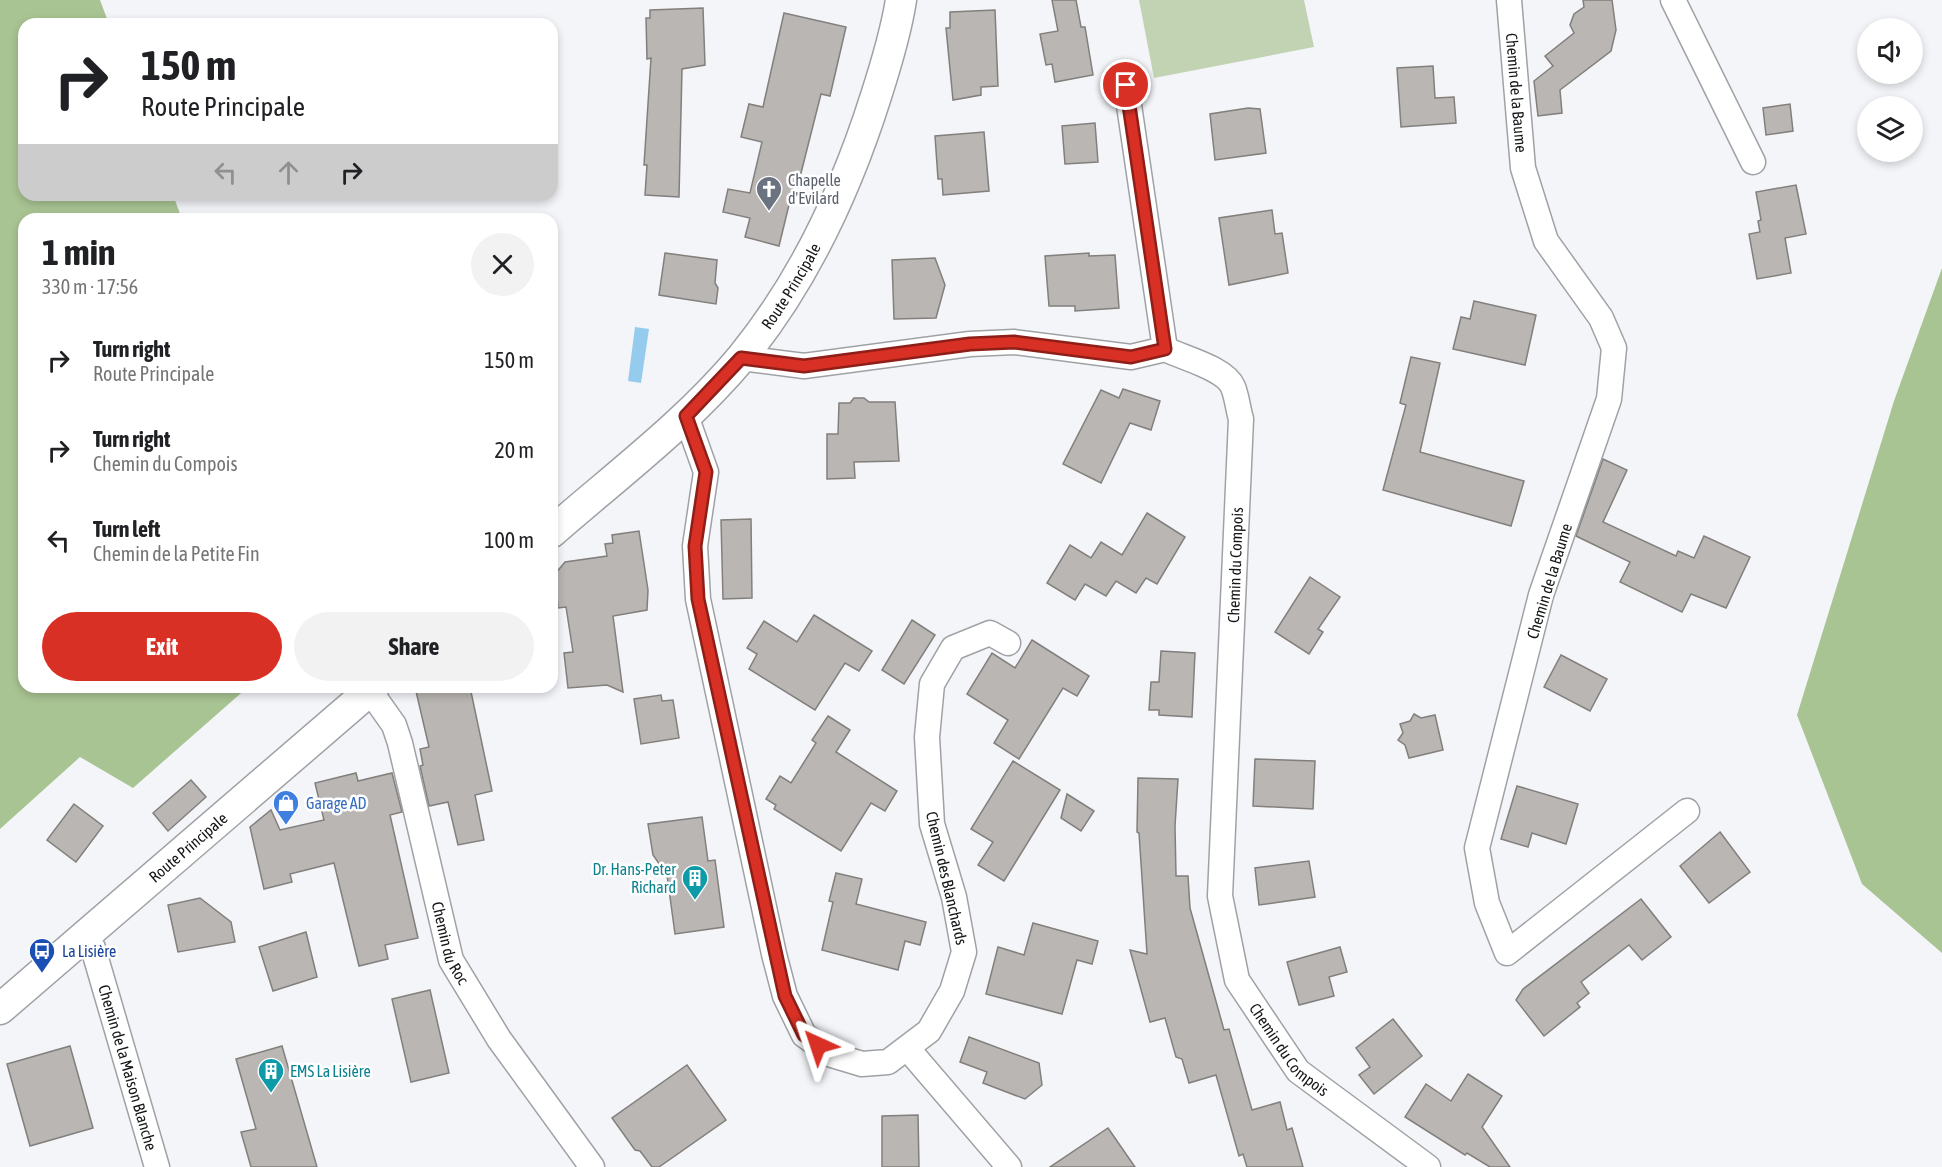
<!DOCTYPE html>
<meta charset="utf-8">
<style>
body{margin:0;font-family:"Asap Condensed",sans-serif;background:#f2f2f2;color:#202124;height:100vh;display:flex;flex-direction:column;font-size:22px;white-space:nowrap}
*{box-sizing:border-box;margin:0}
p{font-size:20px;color:#757577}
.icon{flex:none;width:33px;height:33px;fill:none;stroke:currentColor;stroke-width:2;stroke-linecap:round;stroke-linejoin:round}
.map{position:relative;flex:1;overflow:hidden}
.details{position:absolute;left:18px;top:213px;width:540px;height:480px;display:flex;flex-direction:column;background:#fff;border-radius:18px;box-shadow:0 3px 9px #0003}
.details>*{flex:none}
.banner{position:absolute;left:18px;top:18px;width:540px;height:183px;border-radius:18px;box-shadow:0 3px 9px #0003;background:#fff;color:#202124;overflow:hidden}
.controls{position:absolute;left:1857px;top:18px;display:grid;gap:12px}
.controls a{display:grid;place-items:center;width:66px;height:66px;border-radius:50%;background:#fff;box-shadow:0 3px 9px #0003;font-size:30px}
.pin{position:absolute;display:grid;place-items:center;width:51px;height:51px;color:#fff;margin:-26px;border:3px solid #fff;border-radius:50%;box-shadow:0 2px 6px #0007}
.me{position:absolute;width:66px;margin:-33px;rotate:318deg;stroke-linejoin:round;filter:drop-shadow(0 0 4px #0008)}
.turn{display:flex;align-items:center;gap:21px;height:126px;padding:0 24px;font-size:27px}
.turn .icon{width:78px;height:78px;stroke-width:2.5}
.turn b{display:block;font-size:42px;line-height:51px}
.lanes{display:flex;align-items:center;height:57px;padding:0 24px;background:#0003;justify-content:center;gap:30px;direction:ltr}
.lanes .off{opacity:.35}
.round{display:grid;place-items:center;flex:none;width:63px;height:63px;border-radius:32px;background:#f2f2f2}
.overview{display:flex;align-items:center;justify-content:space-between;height:102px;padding:0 24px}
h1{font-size:36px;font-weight:700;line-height:45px}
.cta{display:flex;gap:12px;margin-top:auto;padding:12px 24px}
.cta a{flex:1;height:69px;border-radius:36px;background:#d93025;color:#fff;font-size:24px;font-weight:700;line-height:69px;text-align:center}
.cta a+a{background:#f2f2f2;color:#202124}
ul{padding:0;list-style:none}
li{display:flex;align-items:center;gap:18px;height:90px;padding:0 24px}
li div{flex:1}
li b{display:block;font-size:22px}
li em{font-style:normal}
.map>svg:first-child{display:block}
.green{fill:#c2d3b4}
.forest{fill:#a9c493}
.water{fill:#95cced}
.building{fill:#b9b6b3;stroke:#827f7c;stroke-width:1.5}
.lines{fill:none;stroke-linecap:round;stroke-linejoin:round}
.minor-casing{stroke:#9fa2a5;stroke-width:27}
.tertiary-casing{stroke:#9fa2a5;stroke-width:33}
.minor{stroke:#fff;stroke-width:24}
.tertiary{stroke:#fff;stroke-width:30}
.route-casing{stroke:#8d1f18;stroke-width:15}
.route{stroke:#d93025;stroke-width:10}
.labels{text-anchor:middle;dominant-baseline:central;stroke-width:5;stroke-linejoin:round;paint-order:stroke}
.street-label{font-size:16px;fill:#151617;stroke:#fff}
.worship-label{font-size:16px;fill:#5b616d;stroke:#fff;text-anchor:start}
.shop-label{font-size:16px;fill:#366cbe;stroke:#fff;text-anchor:start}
.culture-label{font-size:16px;fill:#0d838f;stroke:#fff;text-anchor:end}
.transit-label{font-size:16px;fill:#164399;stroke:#fff;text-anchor:start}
</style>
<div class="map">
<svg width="1942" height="1167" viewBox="0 0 1942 1167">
<rect width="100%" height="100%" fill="#f3f5f9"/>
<polygon class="green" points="1139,0 1304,0 1314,47 1154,78"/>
<g class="forest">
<polygon points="0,0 100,0 109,24 24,24 24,195 173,195 182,219 24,219 24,687 248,687 133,788 80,757 0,829"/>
<polygon points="1942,268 1942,953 1862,884 1797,715 1894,401"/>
</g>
<polygon class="water" points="635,327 649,329 641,383 628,381"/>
<g class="building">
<polygon points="1052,0 1076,0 1081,27 1085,27 1093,75 1055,82 1052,64 1046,65 1040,34 1058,31"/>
<polygon points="1583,0 1612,0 1616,30 1611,51 1560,90 1562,113 1538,116 1534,81 1553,66 1545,56 1574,33 1570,25 1574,14 1584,7"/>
<polygon points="703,8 705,65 682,69 679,197 645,195 647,165 644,165 651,58 647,59 646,18 650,18 650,10"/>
<polygon points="995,10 998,86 981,87 981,95 953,100 946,28 950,28 950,12"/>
<polygon points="784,13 846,27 830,96 821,94 801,173 797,172 779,246 745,237 750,218 723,212 728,189 750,193 762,142 741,137 749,104 763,107"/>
<polygon points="1433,66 1435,98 1454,97 1456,123 1401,127 1397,68"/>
<polygon points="1790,104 1793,131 1766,135 1763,108"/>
<polygon points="1248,108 1260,109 1266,153 1215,160 1210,114"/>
<polygon points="1095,123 1098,162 1065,164 1062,126"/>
<polygon points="984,132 989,191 943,195 942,179 938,179 935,136"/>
<polygon points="1796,185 1806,234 1785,238 1791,273 1757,279 1749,234 1760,232 1758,221 1761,220 1756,192"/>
<polygon points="1272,210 1275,234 1282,233 1288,273 1229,285 1219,218"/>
<polygon points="665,253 717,260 715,283 718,288 716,304 659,295"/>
<polygon points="1089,253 1089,256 1115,255 1119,308 1075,311 1075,306 1049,306 1045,256"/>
<polygon points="935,258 945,285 936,318 894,319 892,260"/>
<polygon points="1474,301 1536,315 1525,365 1453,349 1461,317 1470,319"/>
<polygon points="1411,357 1440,363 1420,452 1524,481 1511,526 1383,490 1406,405 1400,403"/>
<polygon points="1123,389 1160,401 1151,430 1130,423 1101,483 1063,464 1101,390 1119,398"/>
<polygon points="854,398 864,398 869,402 895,402 899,461 854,462 855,478 827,479 827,434 838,434 839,403 850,403"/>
<polygon points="1603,459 1627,470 1603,522 1676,556 1678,551 1694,558 1704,536 1750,557 1726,608 1691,594 1682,612 1620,582 1630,562 1576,536"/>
<polygon points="1147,513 1185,537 1157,584 1146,578 1136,593 1116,581 1106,596 1085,584 1075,600 1047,583 1070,545 1091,558 1101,542 1122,555"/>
<polygon points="751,519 752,598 723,599 721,520"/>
<polygon points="639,531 648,590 647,610 613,616 623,692 607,685 568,688 564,653 573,652 566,607 558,608 555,574 565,562 607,556 605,544 613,543 612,535"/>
<polygon points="1310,577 1340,597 1318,629 1323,632 1309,654 1275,632"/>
<polygon points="814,615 872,651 859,671 845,663 815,710 749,669 757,654 747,648 764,621 797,642"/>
<polygon points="912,620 935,635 904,684 882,670"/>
<polygon points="1032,640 1089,676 1077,696 1063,688 1019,759 994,743 1008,720 967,694 992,653 1015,668"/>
<polygon points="1161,651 1195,653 1192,717 1159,715 1159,710 1149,710 1151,682 1159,682"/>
<polygon points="1561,655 1607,679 1590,711 1544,687"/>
<polygon points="415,687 470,687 492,791 475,795 484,840 458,845 448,802 429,806 420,766 423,765 420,749 429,747"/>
<polygon points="661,695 662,701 673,700 679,738 641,744 634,699"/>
<polygon points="1414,714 1421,718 1435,715 1443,750 1409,758 1405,745 1398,740 1403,733 1400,724 1410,721"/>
<polygon points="828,716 850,730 836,752 897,791 885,811 871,803 841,851 774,809 776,805 766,799 780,776 791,783 816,743 812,740"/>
<polygon points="1255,759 1315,761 1313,809 1253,806"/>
<polygon points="1013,761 1060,790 1004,881 978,865 993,842 971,829"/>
<polygon points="356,773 358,781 392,773 402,812 390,815 418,938 385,945 388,959 359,966 334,863 290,874 292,882 264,889 250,827 271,810 280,830 324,820 315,783"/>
<polygon points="1138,778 1178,779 1175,826 1176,876 1188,876 1190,908 1224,1030 1229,1029 1252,1110 1280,1102 1287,1130 1292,1128 1303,1167 1247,1167 1243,1154 1239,1156 1216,1075 1189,1083 1182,1059 1176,1057 1165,1018 1150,1022 1130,950 1147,954 1139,833 1137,832"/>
<polygon points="191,780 206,797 168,831 153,813"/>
<polygon points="1517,786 1578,804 1566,844 1532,833 1528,847 1501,839"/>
<polygon points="1067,794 1094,811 1081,831 1061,818"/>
<polygon points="74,804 103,826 76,862 47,840"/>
<polygon points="702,817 708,861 715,860 724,927 675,934 667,875 653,855 648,824"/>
<polygon points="1720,832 1750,872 1709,903 1680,866"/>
<polygon points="1309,861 1315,897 1259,905 1255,868"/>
<polygon points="836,873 862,879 856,904 926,922 920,945 905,941 898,970 822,950 833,902 829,901"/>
<polygon points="200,898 231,922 235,942 178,952 168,905"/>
<polygon points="1641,899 1671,937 1642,960 1629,945 1581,982 1589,993 1577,1003 1580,1007 1544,1036 1516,1000 1523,989"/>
<polygon points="1033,923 1098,941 1092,964 1077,960 1062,1014 986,994 998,947 1024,955"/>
<polygon points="306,932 317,977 273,991 259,947"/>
<polygon points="1340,947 1347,972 1329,977 1334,996 1299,1005 1287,962"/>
<polygon points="430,990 449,1073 411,1082 392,999"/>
<polygon points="1393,1019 1422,1056 1374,1094 1359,1075 1370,1067 1356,1048"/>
<polygon points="969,1037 1039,1063 1042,1085 1025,1099 983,1083 987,1072 960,1062"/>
<polygon points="70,1046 93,1128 30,1146 7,1064"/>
<polygon points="282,1046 317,1167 251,1167 241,1132 256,1129 236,1059"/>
<polygon points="687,1065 726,1120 659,1167 652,1167 640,1151 635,1150 612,1118"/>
<polygon points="1468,1074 1502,1096 1482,1127 1510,1167 1490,1167 1467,1153 1465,1155 1405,1117 1426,1084 1451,1101"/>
<polygon points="918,1115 919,1167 882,1167 882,1116"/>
<polygon points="1108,1128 1135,1167 1050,1167"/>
</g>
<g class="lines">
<g class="minor-casing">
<g id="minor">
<path id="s1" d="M1509,0L1523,168L1546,241L1601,318L1614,348L1609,399L1541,595L1477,848L1487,903L1507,953L1687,811"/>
<polyline points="1673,0 1753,162"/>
<polyline points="1126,85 1165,349"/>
<path id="s2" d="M741,358L804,366L970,344L1014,342L1131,357L1165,349C1183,358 1225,368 1233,387C1237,397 1238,409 1241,419L1220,896L1237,980L1298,1071L1428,1167"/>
<polyline points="686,416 706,472 695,546 698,599 774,954 785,996 804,1035 832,1055 862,1064 888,1062 929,1031 952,991 964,952 954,897 932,824 927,737 932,684 953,648 990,633 1008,643"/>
<path id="s3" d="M370,691L394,725L400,743L451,960L499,1039L592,1167"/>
<path id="s4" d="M85,937L93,948L157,1167"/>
<polyline points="908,1049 1009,1167"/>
</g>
</g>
<g class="tertiary-casing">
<g id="tertiary">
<path id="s5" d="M552,532C616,476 687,423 742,357C805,280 846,191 876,96C886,65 896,32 901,0"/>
<path id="s6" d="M0,1009L374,687"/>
</g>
</g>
<use href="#minor" class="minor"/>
<use href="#tertiary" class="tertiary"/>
</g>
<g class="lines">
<g class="route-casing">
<polyline id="route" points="818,1045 804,1035 785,996 698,599 695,546 706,472 686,416 741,358 804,366 970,344 1014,342 1131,357 1165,349 1126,85"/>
</g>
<use href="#route" class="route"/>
</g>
<defs>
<g id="church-pin" transform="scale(1.35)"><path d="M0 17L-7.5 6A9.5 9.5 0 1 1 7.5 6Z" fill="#6b7280" stroke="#fff"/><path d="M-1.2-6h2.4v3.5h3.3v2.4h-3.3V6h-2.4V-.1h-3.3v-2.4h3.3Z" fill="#fff"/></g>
<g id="shop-pin" transform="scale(1.35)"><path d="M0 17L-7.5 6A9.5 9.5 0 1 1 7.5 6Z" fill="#3f7fe0" stroke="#fff"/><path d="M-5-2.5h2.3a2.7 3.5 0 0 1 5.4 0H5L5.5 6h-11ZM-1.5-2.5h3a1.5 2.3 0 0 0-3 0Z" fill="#fff"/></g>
<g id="building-pin" transform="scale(1.35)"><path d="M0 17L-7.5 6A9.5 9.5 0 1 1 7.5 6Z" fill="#0f9aa8" stroke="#fff"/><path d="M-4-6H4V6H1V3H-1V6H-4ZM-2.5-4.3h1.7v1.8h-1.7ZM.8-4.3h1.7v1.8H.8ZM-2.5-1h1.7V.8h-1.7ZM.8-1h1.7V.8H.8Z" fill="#fff"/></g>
<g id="bus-pin" transform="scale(1.35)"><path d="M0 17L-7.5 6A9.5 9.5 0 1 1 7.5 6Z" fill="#1a4fb4" stroke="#fff"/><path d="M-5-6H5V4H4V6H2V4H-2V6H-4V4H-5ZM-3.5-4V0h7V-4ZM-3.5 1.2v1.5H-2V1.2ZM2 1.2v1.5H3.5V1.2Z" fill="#fff"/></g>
</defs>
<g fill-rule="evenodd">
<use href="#church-pin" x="769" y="189"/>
<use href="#shop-pin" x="286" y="803"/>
<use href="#building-pin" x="695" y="878"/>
<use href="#bus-pin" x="42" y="951"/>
<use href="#building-pin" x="271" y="1071"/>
</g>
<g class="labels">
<g class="street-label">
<text stroke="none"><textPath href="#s1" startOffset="93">Chemin de la Baume</textPath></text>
<text stroke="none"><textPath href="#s5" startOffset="345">Route Principale</textPath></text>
<text transform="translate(1235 565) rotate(-88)">Chemin du Compois</text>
<text transform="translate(1549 581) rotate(-73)">Chemin de la Baume</text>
<text stroke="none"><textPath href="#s6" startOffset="248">Route Principale</textPath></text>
<text transform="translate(947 878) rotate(77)">Chemin des Blanchards</text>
<text stroke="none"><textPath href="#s3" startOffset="267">Chemin du Roc</textPath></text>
<text stroke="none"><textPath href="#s2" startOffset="1191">Chemin du Compois</textPath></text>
<text stroke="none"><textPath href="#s4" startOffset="138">Chemin de la Maison Blanche</textPath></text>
</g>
<g class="worship-label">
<text x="788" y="180">Chapelle<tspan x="788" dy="18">d'Evilard</tspan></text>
</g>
<g class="shop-label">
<text x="306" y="803">Garage AD</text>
</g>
<g class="culture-label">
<text x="676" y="869">Dr. Hans-Peter<tspan x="676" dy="18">Richard</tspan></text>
<text x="290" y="1071" text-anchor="start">EMS La Lisière</text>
</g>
<g class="transit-label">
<text x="62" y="951">La Lisière</text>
</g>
</g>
</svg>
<div class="controls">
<a><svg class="icon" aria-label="sound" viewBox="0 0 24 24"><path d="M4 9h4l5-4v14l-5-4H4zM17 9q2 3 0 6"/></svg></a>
<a><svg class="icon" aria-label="layers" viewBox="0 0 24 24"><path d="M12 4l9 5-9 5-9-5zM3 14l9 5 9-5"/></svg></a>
</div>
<div class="pin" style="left:1126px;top:85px;background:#d93025"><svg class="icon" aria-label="arrive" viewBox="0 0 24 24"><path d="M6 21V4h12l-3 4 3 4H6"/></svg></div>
<svg class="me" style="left:818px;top:1045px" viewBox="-20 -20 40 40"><path d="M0-17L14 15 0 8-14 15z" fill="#d93025" stroke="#fff" stroke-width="4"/></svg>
<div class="banner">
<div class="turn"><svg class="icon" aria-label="right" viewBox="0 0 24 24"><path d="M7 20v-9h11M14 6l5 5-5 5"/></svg><div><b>150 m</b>Route Principale</div></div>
<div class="lanes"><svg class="icon off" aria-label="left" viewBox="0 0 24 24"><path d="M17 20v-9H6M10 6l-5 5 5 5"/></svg><svg class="icon off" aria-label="ahead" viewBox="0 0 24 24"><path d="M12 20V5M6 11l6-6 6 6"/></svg><svg class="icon" aria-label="right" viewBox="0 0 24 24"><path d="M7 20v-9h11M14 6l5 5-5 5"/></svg></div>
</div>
<section class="details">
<div class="overview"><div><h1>1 min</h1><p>330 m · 17:56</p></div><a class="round"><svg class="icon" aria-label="close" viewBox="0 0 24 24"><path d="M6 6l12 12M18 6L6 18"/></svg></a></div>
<ul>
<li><svg class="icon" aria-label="right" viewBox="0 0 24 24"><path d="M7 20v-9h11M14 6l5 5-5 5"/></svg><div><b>Turn right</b><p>Route Principale</p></div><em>150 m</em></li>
<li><svg class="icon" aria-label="right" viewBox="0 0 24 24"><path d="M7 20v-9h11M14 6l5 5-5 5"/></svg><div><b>Turn right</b><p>Chemin du Compois</p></div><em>20 m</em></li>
<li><svg class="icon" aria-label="left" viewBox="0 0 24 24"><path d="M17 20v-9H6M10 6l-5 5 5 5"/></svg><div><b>Turn left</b><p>Chemin de la Petite Fin</p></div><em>100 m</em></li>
</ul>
<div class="cta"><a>Exit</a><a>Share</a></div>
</section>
</div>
